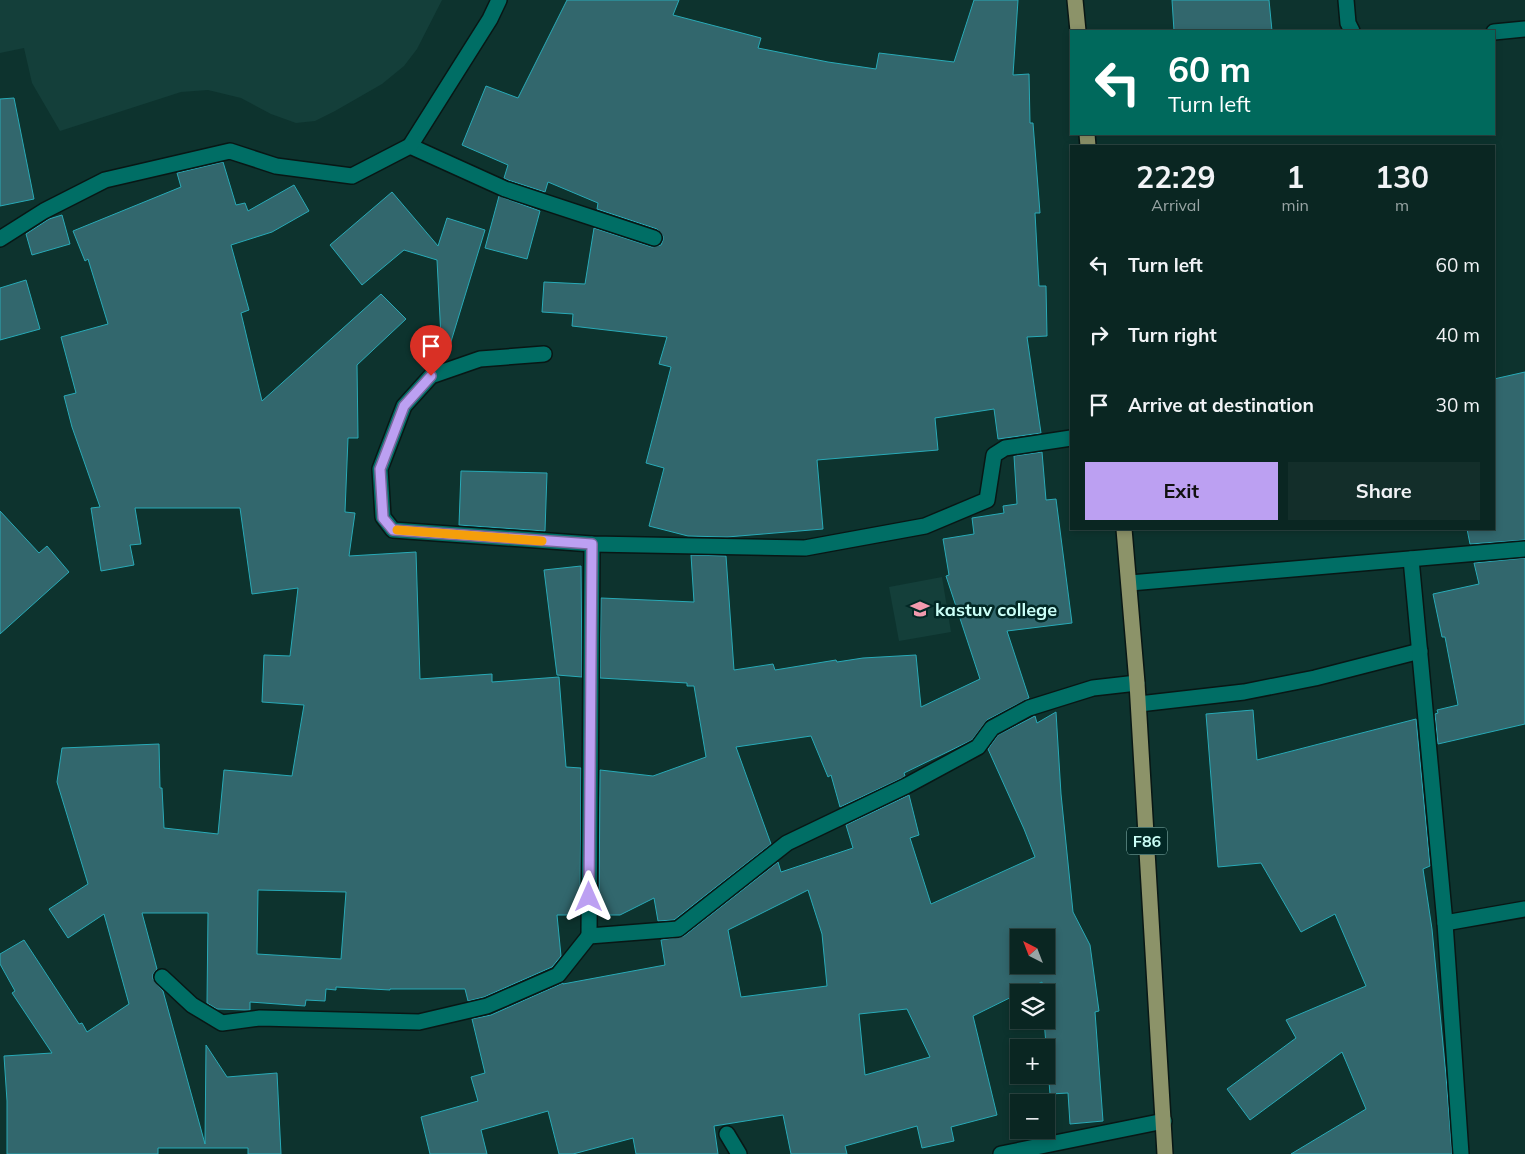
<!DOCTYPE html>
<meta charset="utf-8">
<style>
body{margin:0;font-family:Mulish,sans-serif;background:#132e2a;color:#f1f3f6;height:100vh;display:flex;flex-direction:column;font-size:19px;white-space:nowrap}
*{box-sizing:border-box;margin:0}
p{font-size:16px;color:#99a5a5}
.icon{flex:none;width:28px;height:28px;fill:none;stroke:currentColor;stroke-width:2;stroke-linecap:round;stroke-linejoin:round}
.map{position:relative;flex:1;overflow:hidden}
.details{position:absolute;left:1070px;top:145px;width:425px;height:385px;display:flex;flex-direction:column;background:#0a2622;border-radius:0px;box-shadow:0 2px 8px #0003,0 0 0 1px #2a4340}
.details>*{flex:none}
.top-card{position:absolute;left:1070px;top:30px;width:425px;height:105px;border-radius:0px;box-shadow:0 2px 8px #0003,0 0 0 1px #2a4340;background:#00695c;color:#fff;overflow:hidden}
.needle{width:32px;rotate:318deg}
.tools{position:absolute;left:1010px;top:929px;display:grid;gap:10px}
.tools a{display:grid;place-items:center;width:45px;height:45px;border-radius:0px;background:#0a2622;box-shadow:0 2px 8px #0003,0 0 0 1px #2a4340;font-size:25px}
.pin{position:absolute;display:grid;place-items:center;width:42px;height:42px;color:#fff;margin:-51px -21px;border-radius:50% 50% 50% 0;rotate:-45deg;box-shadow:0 0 5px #0007}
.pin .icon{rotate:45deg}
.me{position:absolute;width:55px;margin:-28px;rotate:0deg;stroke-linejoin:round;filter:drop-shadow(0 0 4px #0008)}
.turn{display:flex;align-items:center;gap:18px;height:105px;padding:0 15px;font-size:22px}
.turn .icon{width:65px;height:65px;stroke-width:2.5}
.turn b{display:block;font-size:35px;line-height:42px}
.eta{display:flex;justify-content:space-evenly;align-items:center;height:85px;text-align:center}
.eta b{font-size:30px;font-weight:700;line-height:35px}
.primary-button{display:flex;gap:10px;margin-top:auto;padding:10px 15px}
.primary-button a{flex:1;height:58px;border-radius:0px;background:#bca0f2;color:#111;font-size:20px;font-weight:700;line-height:58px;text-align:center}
.primary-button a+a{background:#132e2a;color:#f1f3f6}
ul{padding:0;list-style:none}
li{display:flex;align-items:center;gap:15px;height:70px;padding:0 15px}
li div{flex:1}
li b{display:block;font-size:19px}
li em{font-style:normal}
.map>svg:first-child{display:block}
.built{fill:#143f3a}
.building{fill:#32676d;stroke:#28aab7;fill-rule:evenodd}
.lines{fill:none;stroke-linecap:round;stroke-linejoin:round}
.lane-casing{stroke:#081715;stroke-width:18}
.street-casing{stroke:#081715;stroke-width:18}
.primary-casing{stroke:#081715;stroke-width:18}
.lane{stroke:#006e65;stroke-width:15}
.street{stroke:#006e65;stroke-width:15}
.primary{stroke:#8c9369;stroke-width:15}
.route-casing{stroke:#7a689d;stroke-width:12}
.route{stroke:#bca0f2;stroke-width:9}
.slow{stroke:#f59e0b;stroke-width:9}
.labels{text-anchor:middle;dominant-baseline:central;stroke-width:5;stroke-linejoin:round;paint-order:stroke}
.shield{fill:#022825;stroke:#8fbeb8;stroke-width:1}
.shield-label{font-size:16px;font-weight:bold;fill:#cbfff7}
.poi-label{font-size:18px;font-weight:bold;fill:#cbfff7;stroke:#022825;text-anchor:start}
</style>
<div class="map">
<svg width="1525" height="1154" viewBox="0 0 1525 1154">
<rect width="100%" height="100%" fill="#0d332e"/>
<g class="built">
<polygon points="0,0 442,0 417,49 404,66 382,84 335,111 315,121 296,123 271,114 241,98 208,90 181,92 60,131 32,83 24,48 0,53"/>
<polygon points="942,577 951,632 899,641 889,587"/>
</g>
<g class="building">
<polygon points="567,0 679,0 673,15 761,38 758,48 828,62 876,69 879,53 954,62 974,0 1018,0 1013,75 1029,74 1030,123 1033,123 1040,213 1035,213 1039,286 1046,286 1047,336 1027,337 1041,433 998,439 994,409 935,418 938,450 817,460 823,529 727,537 688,536 649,526 664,468 646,463 671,367 659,364 667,337 572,326 573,314 542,312 544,282 585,284 594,228 652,247 661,245 663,240 663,236 657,229 597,209 598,203 548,182 545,192 508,180 504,178 508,165 462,145 486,86 518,98"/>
<polygon points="1172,0 1269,0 1272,31 1174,31"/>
<polygon points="14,98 34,199 0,206 0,99"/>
<path d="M223,162L236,205L245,203L248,211L294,185L309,211L272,232L231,245L249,310L241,313L262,401L381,294L406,319L357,365L358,438H348L345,512L355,513L349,556L416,552L420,679L492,674V682L559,677L566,767L581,768L580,915H557L561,956L552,967L484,997L468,1001L465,989H390V990L336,987V990L326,989L325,1001L306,1000L305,1006L250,1002V1010H247L217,1009L207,1003L208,913H142L157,969L153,974V979L163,991L205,1144L206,1045L227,1077L277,1073L281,1154H248V1148H158V1154H7V1101L4,1056L52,1053L12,993L15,991L0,964V954L24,940L79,1024L82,1023L87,1032L129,1004L104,914L68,938L49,909L88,884L57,782L62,748L159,744L160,788H162L164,828L218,834L224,770L292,776L304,705L262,702L264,655L290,656L298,588L252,594L240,508H135L141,544L130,545L134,565L101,571L91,508L100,507L72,427L64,396L76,393L61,337L108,324L88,259L85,261L73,231L181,187L177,173ZM258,890L346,892L341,959L257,954Z"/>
<polygon points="392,192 438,246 447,218 485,230 446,358 442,357 437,260 404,250 362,285 330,245"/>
<polygon points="499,196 540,211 527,259 485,248"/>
<polygon points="62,215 70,244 32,255 26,234 49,219"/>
<polygon points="26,280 40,329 0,340 0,288"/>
<polygon points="1525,372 1525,540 1470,544 1467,529 1494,529 1494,379"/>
<polygon points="1042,452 1046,500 1056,499 1072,623 1007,631 1029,698 987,720 972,740 904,773 905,776 902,778 840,807 831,775 828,777 811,736 736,747 771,844 674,920 658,921 654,898 620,915 599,915 600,770 653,776 706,757 694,686 687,686 687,683 600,678 601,598 694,602 691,555 726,556 734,670 773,664 775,670 836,660 837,662 863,658 916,655 921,707 980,679 946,576 949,575 943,539 974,534 972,518 1004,513 1003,506 1017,504 1014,456"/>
<polygon points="461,471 547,473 545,531 459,525"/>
<polygon points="0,511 39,553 47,546 69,572 0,634"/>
<polygon points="1525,558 1525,724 1438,744 1435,714 1438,713 1437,710 1458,705 1445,637 1442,637 1433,594 1479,584 1474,563"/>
<polygon points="581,566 582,677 557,675 544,570"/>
<polygon points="1253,710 1257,760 1416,719 1430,866 1423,869 1432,929 1446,1076 1452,1154 1291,1154 1366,1109 1342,1052 1250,1120 1227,1089 1296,1038 1286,1020 1366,986 1335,914 1301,932 1261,863 1218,867 1206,714"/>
<path d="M1056,712L1061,794L1073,912L1090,945L1099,1011L1095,1012L1103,1121L1070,1124L1068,1093L1050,1094L1044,1020H1046V992H1043L1042,982L973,1016L997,1115L951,1127L954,1141L922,1148L917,1126L845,1146L847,1154H791L783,1115L714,1126L718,1154H636L633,1138L573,1154H559L548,1111L481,1130L487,1154H430L421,1117L478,1101L471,1077L485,1073L472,1019L491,1015L563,983V984L665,965L661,940L684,936L778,862L781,872L853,848L846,825L909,795L919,835L910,838L931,904L1035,857L1024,829L988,749L998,735L1033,717L1035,716L1037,723ZM808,890L822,934L827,986L741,997L728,930ZM1019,938H1046V965H1019ZM907,1009L930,1057L865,1075L859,1014Z"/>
</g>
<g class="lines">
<g class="lane-casing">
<g id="lane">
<polyline points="410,146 505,189 654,238"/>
<polyline points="0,239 44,211 105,180 230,151 276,166 352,176 410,146 490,19 499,0"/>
<polyline points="1139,704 1244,692 1315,678 1420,651"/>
<polyline points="1445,923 1525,909"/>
</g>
</g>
<g class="street-casing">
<g id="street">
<polyline points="1346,0 1348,23 1352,31"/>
<polyline points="1494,32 1525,29"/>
<polyline points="544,354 480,359 431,376 404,406 380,469 383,517 393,530 592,544 805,548 925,526 987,500 994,455 1005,448 1071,438"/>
<polyline points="1411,559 1445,923 1461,1154"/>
<polyline points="1130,583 1525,549"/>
<polyline points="589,936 592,544"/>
<polyline points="162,977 192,1005 222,1023 260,1018 419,1022 487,1006 558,975 589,936 678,929 787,843 906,786 978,747 992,728 1029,708 1093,688 1137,683"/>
<polyline points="727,1134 739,1154"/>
<polyline points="1001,1154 1164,1121"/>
</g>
</g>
<g class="primary-casing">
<g id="primary">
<polyline points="1075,0 1078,31"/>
<polyline points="1087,134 1088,146"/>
<polyline points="1124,529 1137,683 1165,1154"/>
</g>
</g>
<use href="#lane" class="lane"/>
<use href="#street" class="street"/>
<use href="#primary" class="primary"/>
</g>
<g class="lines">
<g class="route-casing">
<polyline id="route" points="431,376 404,406 380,469 383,518 393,530 592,544 589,897"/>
</g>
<use href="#route" class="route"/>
<polyline class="slow" points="397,530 542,541"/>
</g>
<defs>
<g id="university-bare" transform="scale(1.5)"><path d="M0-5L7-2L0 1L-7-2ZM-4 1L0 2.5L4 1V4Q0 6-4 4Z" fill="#f29aae" stroke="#022825" stroke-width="2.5" paint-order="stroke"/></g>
</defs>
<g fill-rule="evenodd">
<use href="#university-bare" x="920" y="609"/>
</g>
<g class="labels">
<rect class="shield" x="1127" y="827.5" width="40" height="27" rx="4"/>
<g class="shield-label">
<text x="1147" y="841">F86</text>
</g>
<g class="poi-label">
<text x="935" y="609">kastuv college</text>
</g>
</g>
</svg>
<div class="tools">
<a><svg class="needle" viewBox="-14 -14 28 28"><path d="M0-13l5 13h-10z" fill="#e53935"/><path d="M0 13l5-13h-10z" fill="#99a5a5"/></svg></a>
<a><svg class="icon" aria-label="layers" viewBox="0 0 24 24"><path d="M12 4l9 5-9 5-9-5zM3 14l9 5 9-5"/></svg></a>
<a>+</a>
<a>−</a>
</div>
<div class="pin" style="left:431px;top:376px;background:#d93025"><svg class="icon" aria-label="arrive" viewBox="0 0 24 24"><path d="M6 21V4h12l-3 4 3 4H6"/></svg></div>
<svg class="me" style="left:589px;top:897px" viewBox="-20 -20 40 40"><path d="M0-17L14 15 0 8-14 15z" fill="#bca0f2" stroke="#fff" stroke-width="4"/></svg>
<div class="top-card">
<div class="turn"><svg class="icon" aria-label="left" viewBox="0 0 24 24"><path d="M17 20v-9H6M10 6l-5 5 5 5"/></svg><div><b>60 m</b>Turn left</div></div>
</div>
<section class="details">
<div class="eta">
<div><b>22:29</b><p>Arrival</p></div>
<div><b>1</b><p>min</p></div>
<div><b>130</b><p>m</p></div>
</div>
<ul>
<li><svg class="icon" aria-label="left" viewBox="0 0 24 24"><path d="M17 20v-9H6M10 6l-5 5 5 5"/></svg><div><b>Turn left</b></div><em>60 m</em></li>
<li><svg class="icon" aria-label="right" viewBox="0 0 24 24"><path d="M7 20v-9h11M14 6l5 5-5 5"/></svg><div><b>Turn right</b></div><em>40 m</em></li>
<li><svg class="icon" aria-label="arrive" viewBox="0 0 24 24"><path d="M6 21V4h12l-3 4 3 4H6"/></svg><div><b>Arrive at destination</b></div><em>30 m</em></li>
</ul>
<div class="primary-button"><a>Exit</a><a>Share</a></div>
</section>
</div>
